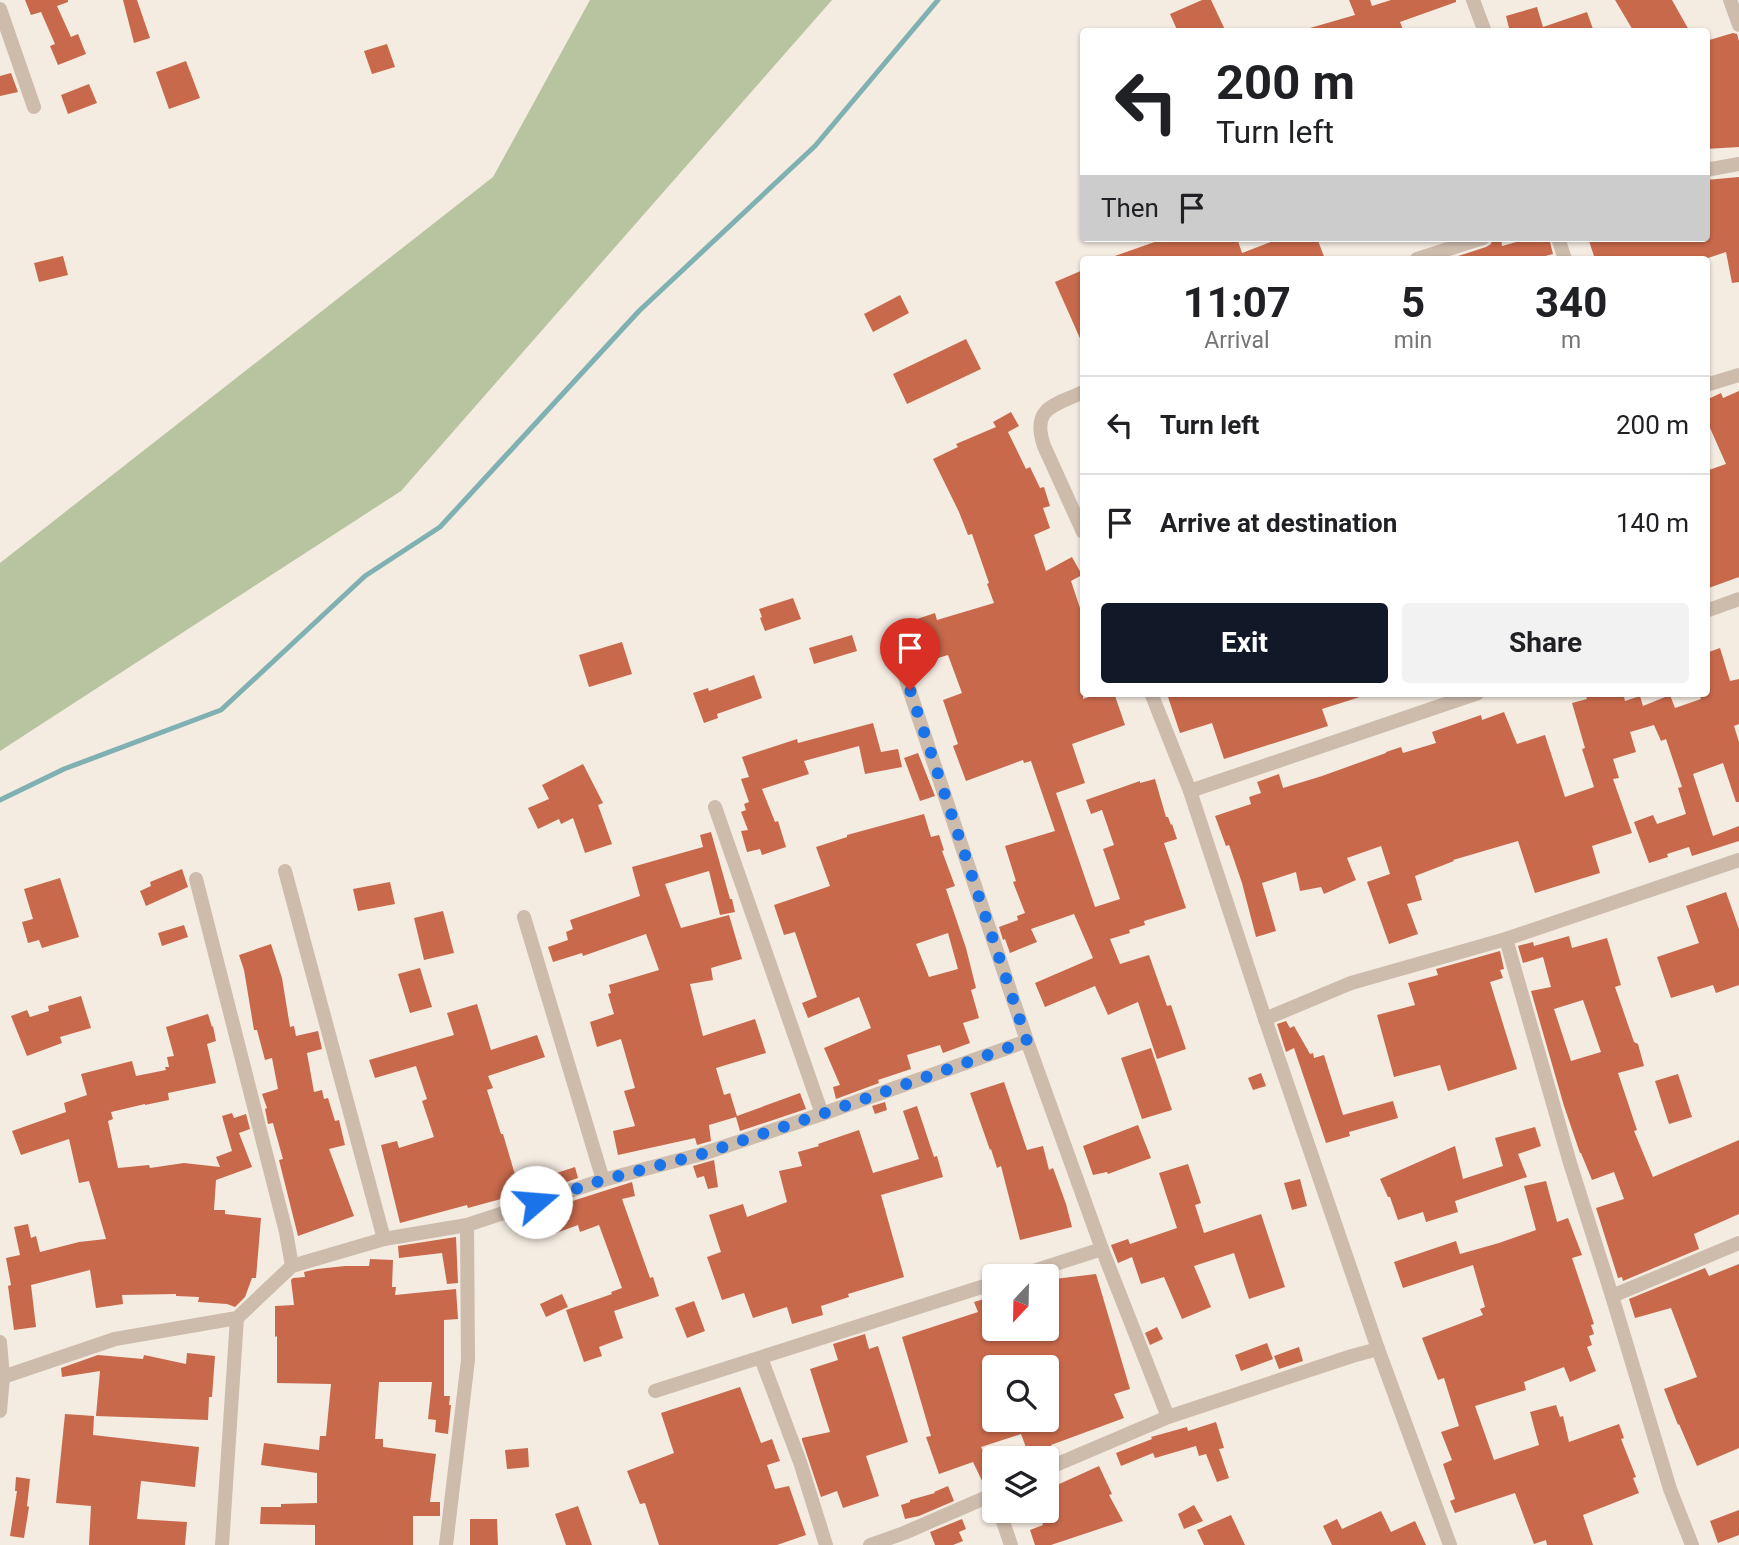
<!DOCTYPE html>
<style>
body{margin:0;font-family:Roboto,sans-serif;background:#f2f2f2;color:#202124;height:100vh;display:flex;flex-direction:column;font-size:26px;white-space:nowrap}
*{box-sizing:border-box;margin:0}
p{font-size:23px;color:#757577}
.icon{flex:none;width:38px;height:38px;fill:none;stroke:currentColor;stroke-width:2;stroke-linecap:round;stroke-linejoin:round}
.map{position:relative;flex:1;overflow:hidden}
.details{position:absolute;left:1080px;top:256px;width:630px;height:441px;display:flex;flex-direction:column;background:#fff;border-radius:7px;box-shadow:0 2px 5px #0004}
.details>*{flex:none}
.banner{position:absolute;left:1080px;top:28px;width:630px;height:214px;border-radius:7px;box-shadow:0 2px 5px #0004;background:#fff;color:#202124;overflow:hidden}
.needle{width:46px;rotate:202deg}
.fabs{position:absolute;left:982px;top:1264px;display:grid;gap:14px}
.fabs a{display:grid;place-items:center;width:77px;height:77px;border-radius:7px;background:#fff;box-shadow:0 2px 5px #0004;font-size:35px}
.pin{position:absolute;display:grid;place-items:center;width:60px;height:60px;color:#fff;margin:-72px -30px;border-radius:50% 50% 50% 0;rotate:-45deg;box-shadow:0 0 7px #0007}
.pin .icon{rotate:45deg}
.me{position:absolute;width:77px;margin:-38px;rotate:72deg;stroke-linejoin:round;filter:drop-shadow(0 0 5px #0008)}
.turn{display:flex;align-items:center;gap:24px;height:147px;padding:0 21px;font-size:32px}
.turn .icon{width:91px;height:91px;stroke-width:2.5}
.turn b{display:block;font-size:49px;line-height:60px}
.then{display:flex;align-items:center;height:66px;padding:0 21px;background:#0003;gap:14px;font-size:26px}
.eta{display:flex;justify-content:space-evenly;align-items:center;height:119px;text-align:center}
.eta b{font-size:42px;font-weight:700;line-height:49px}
.action{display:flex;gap:14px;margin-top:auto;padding:14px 21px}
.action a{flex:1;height:80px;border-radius:7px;background:#111827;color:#fff;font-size:28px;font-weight:700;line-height:80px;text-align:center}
.action a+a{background:#f2f2f2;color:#202124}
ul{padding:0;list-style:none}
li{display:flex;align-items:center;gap:21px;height:98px;padding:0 21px;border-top:2px solid #e0e0e0}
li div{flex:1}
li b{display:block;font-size:26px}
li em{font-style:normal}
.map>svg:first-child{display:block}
.green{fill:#b8c4a0}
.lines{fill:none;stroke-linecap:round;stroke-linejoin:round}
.stream{stroke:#7fb0b2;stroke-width:5}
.building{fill:#c8694b;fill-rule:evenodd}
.minor{stroke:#cdbbac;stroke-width:14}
.route{stroke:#1a73e8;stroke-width:12;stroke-dasharray:0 21.6}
</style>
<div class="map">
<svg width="1739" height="1545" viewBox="0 0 1739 1545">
<rect width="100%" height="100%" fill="#f4ebe1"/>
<polygon class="green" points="590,0 832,0 401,491 0,751 0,563 493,177"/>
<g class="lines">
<polyline class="stream" points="0,800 64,769 221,710 365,576 440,527 639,311 815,146 938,0"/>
</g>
<g class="building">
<polygon points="25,0 68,0 68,2 57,6 71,37 78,34 86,54 58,65 50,46 55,44 41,12 31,15"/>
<polygon points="123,0 137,0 150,38 134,43"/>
<polygon points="1202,0 1211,0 1226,32 1178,32 1170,14"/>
<polygon points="1349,0 1370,0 1372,6 1391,0 1456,0 1456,2 1400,22 1404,32 1310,32 1310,28 1355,15"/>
<polygon points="1615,0 1672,0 1690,32 1634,32"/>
<polygon points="1537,7 1543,27 1587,12 1594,32 1510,32 1506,16"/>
<polygon points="1733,33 1737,34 1739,41 1739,147 1706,149 1706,41"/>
<polygon points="387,44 395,67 372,74 364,51"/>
<polygon points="186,61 200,98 169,109 156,72"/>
<polygon points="11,73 18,92 0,96 0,76"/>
<polygon points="89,84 97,103 68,114 61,95"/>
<polygon points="1739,177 1739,282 1732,283 1726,252 1705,259 1595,259 1588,238 1706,238 1706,180"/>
<polygon points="1166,238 1237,238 1242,253 1273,241 1272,238 1317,238 1325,259 1113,259 1112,257"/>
<polygon points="1492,238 1501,238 1502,246 1530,238 1549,238 1553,254 1534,259 1449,259 1486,247 1491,244"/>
<polygon points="63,256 68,275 39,282 34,263"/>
<polygon points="1083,270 1083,345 1055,282"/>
<polygon points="900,295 909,313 873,332 864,314"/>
<polygon points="966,339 981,369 907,404 893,374"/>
<polygon points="1739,391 1739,577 1706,589 1706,471 1726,464 1706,419 1706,400 1721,393 1723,398"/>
<polygon points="1011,412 1019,426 1008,432 1026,469 1030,467 1040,488 1044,487 1050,506 1043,508 1050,528 1034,535 1046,571 1072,557 1082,575 1071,581 1083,617 1083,699 1101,693 1114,693 1125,725 1072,744 1085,783 1056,793 1095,907 1120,899 1103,849 1114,845 1102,810 1091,814 1086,800 1140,781 1140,783 1155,779 1166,817 1168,817 1171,825 1172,824 1177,839 1164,843 1186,908 1144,921 1145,925 1129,930 1130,933 1110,939 1120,964 1149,955 1167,1006 1171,1005 1186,1049 1157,1059 1138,1002 1108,1015 1095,986 1045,1007 1035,983 1093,958 1074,914 1031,929 1037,942 1010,953 1005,939 1003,940 999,927 1018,920 1017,916 1025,913 1013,882 1016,881 1005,846 1055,831 1031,761 1024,763 1023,760 966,781 953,746 958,744 943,700 962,693 948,655 925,662 911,621 935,613 937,620 994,603 987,584 989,583 972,534 968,535 959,512 933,459 958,447 956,444 996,427 993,422"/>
<polygon points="793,598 801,619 765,631 760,618 762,617 759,609"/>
<polygon points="852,635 857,651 814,664 809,648"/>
<polygon points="622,642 632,674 589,687 579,655"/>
<polygon points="1720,648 1730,681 1739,679 1739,724 1734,726 1739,742 1739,802 1736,802 1723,763 1693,774 1713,836 1739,826 1739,841 1692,856 1689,847 1667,854 1668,857 1649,863 1634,822 1653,815 1657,824 1686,814 1678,788 1682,787 1666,739 1661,741 1654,725 1630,732 1636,752 1613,759 1619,778 1613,779 1632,833 1592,846 1600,873 1535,893 1518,841 1453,860 1454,861 1415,876 1422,900 1407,904 1418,934 1389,944 1367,882 1390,874 1381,846 1347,858 1356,880 1324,894 1321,887 1300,891 1296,872 1262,883 1276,931 1256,937 1242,883 1229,845 1226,846 1215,816 1251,804 1249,797 1261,793 1257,782 1279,774 1283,788 1322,776 1386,753 1386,752 1401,747 1403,753 1436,743 1432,732 1481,715 1482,720 1504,712 1517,744 1545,735 1565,797 1594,787 1582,749 1585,748 1572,703 1587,699 1585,693 1623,693 1625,701 1640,696 1643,706 1670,695 1675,708 1701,699 1699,693 1706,693 1706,653"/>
<polygon points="754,675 762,698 717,714 718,718 704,723 693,693 708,688 709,691"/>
<polygon points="1180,693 1363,693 1363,696 1322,709 1328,726 1224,759 1212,723 1180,733 1168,697"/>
<polygon points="873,723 881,752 898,749 902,767 865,774 859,746 804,761 809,774 762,789 775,822 778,821 786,847 762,855 760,849 747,852 741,831 748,830 741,812 746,810 744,804 749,802 741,779 749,777 742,757 797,739 798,743"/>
<polygon points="918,753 935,796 920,801 904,758"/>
<polygon points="583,764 603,803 598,805 612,844 585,853 573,818 561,824 559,819 538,829 528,808 549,799 542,785"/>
<path d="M924,814L931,837L939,835L944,850L942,851L955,886L946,889L966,948L976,988L971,990L979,1018L963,1023L970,1043L943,1053L940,1045L907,1055L911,1069L878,1080L879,1083L836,1099L833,1087L840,1085L824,1048L871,1028L859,997L808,1018L802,1003L817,997L795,932L784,935L774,905L830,886L816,847L847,837V835ZM948,933L958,969L929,977L916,944Z"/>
<polygon points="711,832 730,899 732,899 735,912 720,915 709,871 665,884 681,928 729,915 742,959 711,968 713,980 690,984 703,1036 755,1019 766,1053 716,1068 724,1095 730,1093 737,1116 800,1093 806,1109 740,1131 736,1117 709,1125 711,1141 697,1145 695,1138 618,1155 613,1131 635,1126 624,1091 635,1088 621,1039 597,1047 590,1022 614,1014 608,994 611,993 609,985 659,970 646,934 583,956 582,953 553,962 548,947 568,940 566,932 573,929 570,920 640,896 632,867 703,847 700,835"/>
<polygon points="182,869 188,887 146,906 140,891 151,886 150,882"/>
<polygon points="60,878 79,937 42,948 39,940 28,943 22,922 33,919 24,889"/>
<polygon points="390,882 395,904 358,911 353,889"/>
<polygon points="1726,892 1739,929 1739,985 1716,993 1713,985 1671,998 1657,957 1699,943 1686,906"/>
<polygon points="443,911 454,953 424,960 414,918"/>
<polygon points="184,925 188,937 162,946 158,933"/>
<path d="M1569,936L1572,948L1607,938L1621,985L1615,987L1634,1042L1638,1044L1644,1066L1618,1073L1637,1130L1634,1131L1653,1177L1739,1140V1214L1694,1234L1699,1249L1623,1281L1622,1277L1618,1278L1596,1208L1624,1199L1614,1172L1592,1180L1581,1153H1580L1564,1106L1531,991L1551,987L1543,957L1523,963L1518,946L1533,942L1534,946ZM1583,1000L1601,1052L1571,1061L1554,1009Z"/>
<polygon points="271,944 282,978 290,1027 294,1026 296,1036 318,1031 322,1049 307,1053 314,1092 322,1090 324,1099 328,1098 335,1121 339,1120 345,1145 329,1149 354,1216 298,1236 279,1160 283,1159 274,1127 273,1123 268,1124 265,1109 267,1108 262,1094 278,1089 272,1058 265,1060 257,1030 254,1030 244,970 239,955"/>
<polygon points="1500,951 1504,969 1500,970 1503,978 1490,982 1517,1069 1448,1091 1440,1065 1394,1077 1377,1015 1415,1005 1408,983 1438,975 1436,969"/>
<polygon points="420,968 432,1007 410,1013 398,974"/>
<polygon points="81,996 91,1028 60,1037 62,1043 27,1056 11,1016 27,1010 30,1017 49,1011 48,1006"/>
<polygon points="477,1004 491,1050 537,1035 545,1057 488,1076 493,1088 487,1090 501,1134 503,1134 516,1178 527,1176 529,1182 575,1167 578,1178 531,1194 530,1191 468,1208 467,1205 400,1223 381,1145 397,1141 399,1148 434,1137 422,1101 427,1099 416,1066 375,1078 369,1060 454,1035 447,1013"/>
<polygon points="208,1014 212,1027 213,1026 216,1041 207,1044 216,1083 168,1093 169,1100 145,1105 145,1104 111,1112 113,1119 108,1121 118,1168 149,1165 150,1168 184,1163 220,1167 216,1157 232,1151 222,1116 232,1113 234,1118 246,1114 250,1129 239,1133 252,1167 216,1180 214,1210 225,1210 225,1214 261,1218 256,1278 252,1278 245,1297 235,1307 227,1304 198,1302 199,1297 176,1296 176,1294 122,1295 123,1304 96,1308 90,1270 31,1285 36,1327 14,1330 8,1286 11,1285 6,1258 20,1255 14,1227 28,1224 31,1238 36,1236 40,1252 79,1242 106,1239 89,1181 79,1183 69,1139 21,1155 12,1131 66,1112 64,1103 87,1095 81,1074 132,1061 136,1076 166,1070 165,1067 169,1067 167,1057 174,1056 166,1027"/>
<polygon points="1286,1021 1290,1028 1294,1026 1310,1054 1313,1053 1314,1058 1324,1055 1343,1115 1393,1101 1398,1118 1349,1132 1350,1136 1326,1143 1294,1048 1286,1052 1277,1024"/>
<polygon points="1151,1048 1172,1110 1142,1119 1121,1058"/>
<polygon points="1261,1073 1266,1086 1253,1090 1248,1078"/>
<polygon points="1678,1074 1692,1117 1669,1124 1655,1081"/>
<polygon points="1004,1082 1027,1150 1043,1146 1049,1170 1053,1168 1066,1204 1072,1227 1020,1240 1001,1166 997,1168 991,1149 990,1150 970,1093"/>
<polygon points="885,1102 887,1110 875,1114 872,1106"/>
<polygon points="917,1106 934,1157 937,1156 943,1177 881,1195 904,1277 848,1294 849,1297 821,1306 823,1315 792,1324 787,1307 753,1318 744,1293 722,1300 707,1257 721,1252 709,1215 743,1204 747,1217 787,1202 779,1171 802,1166 798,1152 819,1146 818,1144 859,1130 873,1173 919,1159 903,1111"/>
<polygon points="1138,1125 1151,1158 1108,1174 1107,1172 1093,1175 1083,1146"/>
<polygon points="1535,1127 1541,1146 1518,1154 1527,1177 1455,1201 1458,1212 1426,1222 1423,1212 1398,1220 1390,1197 1388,1197 1380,1179 1455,1146 1463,1179 1503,1166 1495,1138"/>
<polygon points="714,1160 718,1187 708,1189 704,1176 697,1178 693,1166"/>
<polygon points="1188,1164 1201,1203 1195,1205 1204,1233 1261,1214 1285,1287 1249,1299 1234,1253 1194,1266 1211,1307 1182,1319 1164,1277 1141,1284 1132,1257 1118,1263 1111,1245 1128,1239 1130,1244 1177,1228 1159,1173"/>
<polygon points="1300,1179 1307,1206 1292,1210 1284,1183"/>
<polygon points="1546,1181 1557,1222 1568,1218 1582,1255 1572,1258 1594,1324 1591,1325 1594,1334 1589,1336 1592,1345 1587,1347 1596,1371 1570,1382 1564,1367 1524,1382 1526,1390 1475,1406 1494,1460 1539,1445 1530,1412 1556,1405 1560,1417 1563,1416 1569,1442 1619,1424 1624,1438 1621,1439 1636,1477 1633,1478 1639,1493 1583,1515 1593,1545 1547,1545 1546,1540 1534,1544 1515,1493 1455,1513 1450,1501 1455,1499 1443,1464 1452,1460 1441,1432 1459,1426 1444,1378 1438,1380 1422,1338 1483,1315 1480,1309 1485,1307 1473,1265 1403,1288 1394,1262 1456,1241 1460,1254 1499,1243 1536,1230 1524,1186"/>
<polygon points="632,1182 635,1196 622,1199 650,1278 653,1277 659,1296 614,1311 623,1338 599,1347 602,1356 584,1362 566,1310 612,1294 611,1292 622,1288 599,1225 580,1232 578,1225 548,1236 538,1212"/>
<polygon points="456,1237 458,1283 447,1284 442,1253 399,1258 398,1246"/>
<polygon points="370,1259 393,1260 392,1287 396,1287 395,1295 456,1289 458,1319 444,1320 444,1396 450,1396 449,1405 451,1405 448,1434 435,1432 436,1420 428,1419 432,1382 379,1382 375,1439 383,1439 383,1447 436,1454 430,1502 440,1502 440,1516 413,1516 413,1545 315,1545 315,1525 260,1524 261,1507 281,1507 281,1504 317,1503 317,1473 261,1465 264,1443 319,1450 320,1436 326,1436 331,1384 277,1383 277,1336 275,1337 275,1306 294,1305 291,1280 293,1278 305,1277 304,1272 317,1269 345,1266 369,1266"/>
<polygon points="1739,1264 1739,1448 1697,1466 1679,1424 1678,1425 1664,1389 1697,1377 1671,1308 1635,1318 1629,1299 1705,1268 1709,1276"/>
<path d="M1096,1274L1130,1389L1114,1394L1124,1418L1051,1445L1054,1452L1039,1458H1030L1021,1434L981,1447L994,1476V1483L985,1487L973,1462L939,1474L926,1437L931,1436L902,1337L978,1312L974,1302L994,1296V1328H1046V1280ZM994,1367H1046V1419H994Z"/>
<polygon points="562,1294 568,1307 546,1317 540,1304"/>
<polygon points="694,1301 705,1331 687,1338 675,1308"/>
<polygon points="1157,1327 1163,1339 1150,1345 1145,1333"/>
<polygon points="865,1334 869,1349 878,1346 908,1442 866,1456 879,1496 843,1508 837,1491 821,1497 802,1440 802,1438 830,1432 810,1369 838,1360 833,1344"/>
<polygon points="1267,1343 1273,1359 1241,1371 1235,1355"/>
<polygon points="1299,1347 1303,1361 1279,1369 1274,1356"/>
<polygon points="187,1353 215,1356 212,1397 209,1397 208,1420 96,1416 100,1371 62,1377 61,1368 98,1355 143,1359 144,1355 186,1364"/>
<polygon points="740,1387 761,1443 772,1439 780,1461 767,1465 775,1489 789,1486 806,1535 777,1545 659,1545 645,1503 640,1504 627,1471 674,1453 661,1413"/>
<polygon points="65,1414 94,1416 93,1435 199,1447 195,1487 141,1481 137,1519 187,1522 185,1545 89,1545 91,1506 56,1503"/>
<polygon points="1216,1422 1224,1448 1219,1449 1229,1478 1217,1482 1206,1454 1199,1456 1196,1446 1155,1458 1153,1453 1121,1466 1116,1453 1152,1439 1151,1437 1187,1427 1188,1431"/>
<polygon points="528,1448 529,1467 507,1469 505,1450"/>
<polygon points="1099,1466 1112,1494 1109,1495 1123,1521 1051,1545 1035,1545 1030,1530 1043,1525 1042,1522 1046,1520 1046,1490"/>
<polygon points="16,1477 30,1479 27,1506 29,1507 24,1538 10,1536 17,1491 15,1491"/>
<polygon points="948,1486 954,1501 919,1516 905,1519 901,1505 910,1502 910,1500 935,1493 934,1492"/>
<polygon points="1194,1505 1203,1521 1184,1529 1178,1514"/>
<polygon points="578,1506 592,1545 566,1545 555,1514"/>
<polygon points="1739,1510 1739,1535 1718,1543 1710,1521"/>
<polygon points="1381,1511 1391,1532 1415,1521 1426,1545 1332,1545 1323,1526 1337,1519 1342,1529"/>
<polygon points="1231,1515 1245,1545 1204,1545 1197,1530"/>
<polygon points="470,1519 497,1519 498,1545 470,1545"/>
<polygon points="962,1519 966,1529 959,1532 963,1541 953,1545 935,1545 930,1532"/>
</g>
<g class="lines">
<g class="minor">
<polyline points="1473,0 1485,32"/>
<polyline points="1730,0 1739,25"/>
<polyline points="0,9 34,107"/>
<polyline points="1706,170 1739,164"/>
<polyline points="1558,238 1565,259"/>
<polyline points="1417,259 1483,238"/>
<polyline points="1706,385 1739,375"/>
<path d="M1083,392C1054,406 1031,407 1044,446L1083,532"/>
<polyline points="1706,611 1739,599"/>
<polyline points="901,665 1027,1041 1102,1249 1168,1417"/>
<polyline points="1151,693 1190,791 1265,1019 1378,1349 1450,1545"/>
<polyline points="1190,791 1478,693"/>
<polyline points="715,807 822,1114"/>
<polyline points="285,871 384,1239"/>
<polyline points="196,879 286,1232 292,1266"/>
<polyline points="524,917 603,1180"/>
<polyline points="1506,939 1570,1163 1612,1296 1670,1489 1692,1545"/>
<polyline points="1265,1019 1351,983 1506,939 1739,860"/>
<polyline points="1018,1276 1102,1249"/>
<polyline points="1612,1296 1739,1243"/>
<polyline points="0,1342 3,1377 0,1411"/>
<polyline points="761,1358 800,1462 826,1545"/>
<polyline points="0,1378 115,1339 237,1318 292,1266 384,1239 467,1225 603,1180 702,1154 822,1114 1027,1041"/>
<polyline points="655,1391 994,1283"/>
<polyline points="1046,1469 1168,1417 1352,1356 1378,1349"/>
<polyline points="999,1510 1011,1545"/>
<polyline points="222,1545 237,1318"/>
<polyline points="446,1545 468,1360 467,1225"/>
<polyline points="870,1545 904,1533 994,1494"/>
</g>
</g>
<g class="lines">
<polyline class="route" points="536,1202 603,1180 702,1154 822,1114 1027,1041 910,690"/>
</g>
</svg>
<div class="fabs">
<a><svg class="needle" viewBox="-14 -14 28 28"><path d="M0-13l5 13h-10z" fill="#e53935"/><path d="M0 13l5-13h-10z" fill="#757577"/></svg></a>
<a><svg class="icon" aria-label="search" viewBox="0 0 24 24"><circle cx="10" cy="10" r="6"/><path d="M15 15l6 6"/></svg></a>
<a><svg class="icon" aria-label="layers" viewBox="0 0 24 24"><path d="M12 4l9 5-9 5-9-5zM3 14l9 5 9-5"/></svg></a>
</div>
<div class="pin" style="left:910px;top:690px;background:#d93025"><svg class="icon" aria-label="arrive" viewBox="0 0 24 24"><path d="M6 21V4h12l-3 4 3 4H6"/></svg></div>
<svg class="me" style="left:536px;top:1202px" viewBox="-20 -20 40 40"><circle r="19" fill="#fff"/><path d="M0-13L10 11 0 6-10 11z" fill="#1a73e8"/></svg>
<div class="banner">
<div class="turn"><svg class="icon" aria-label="left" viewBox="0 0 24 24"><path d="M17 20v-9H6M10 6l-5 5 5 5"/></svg><div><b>200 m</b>Turn left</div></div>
<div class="then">Then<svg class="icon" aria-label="arrive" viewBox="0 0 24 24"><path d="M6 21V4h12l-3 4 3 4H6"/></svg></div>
</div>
<section class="details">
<div class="eta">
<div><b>11:07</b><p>Arrival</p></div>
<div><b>5</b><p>min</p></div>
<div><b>340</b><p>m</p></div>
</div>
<ul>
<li><svg class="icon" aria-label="left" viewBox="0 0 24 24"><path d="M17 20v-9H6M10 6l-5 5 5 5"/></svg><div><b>Turn left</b></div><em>200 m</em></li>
<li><svg class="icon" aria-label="arrive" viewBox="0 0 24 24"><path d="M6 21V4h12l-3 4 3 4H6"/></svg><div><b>Arrive at destination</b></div><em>140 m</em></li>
</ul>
<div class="action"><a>Exit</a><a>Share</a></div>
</section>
</div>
